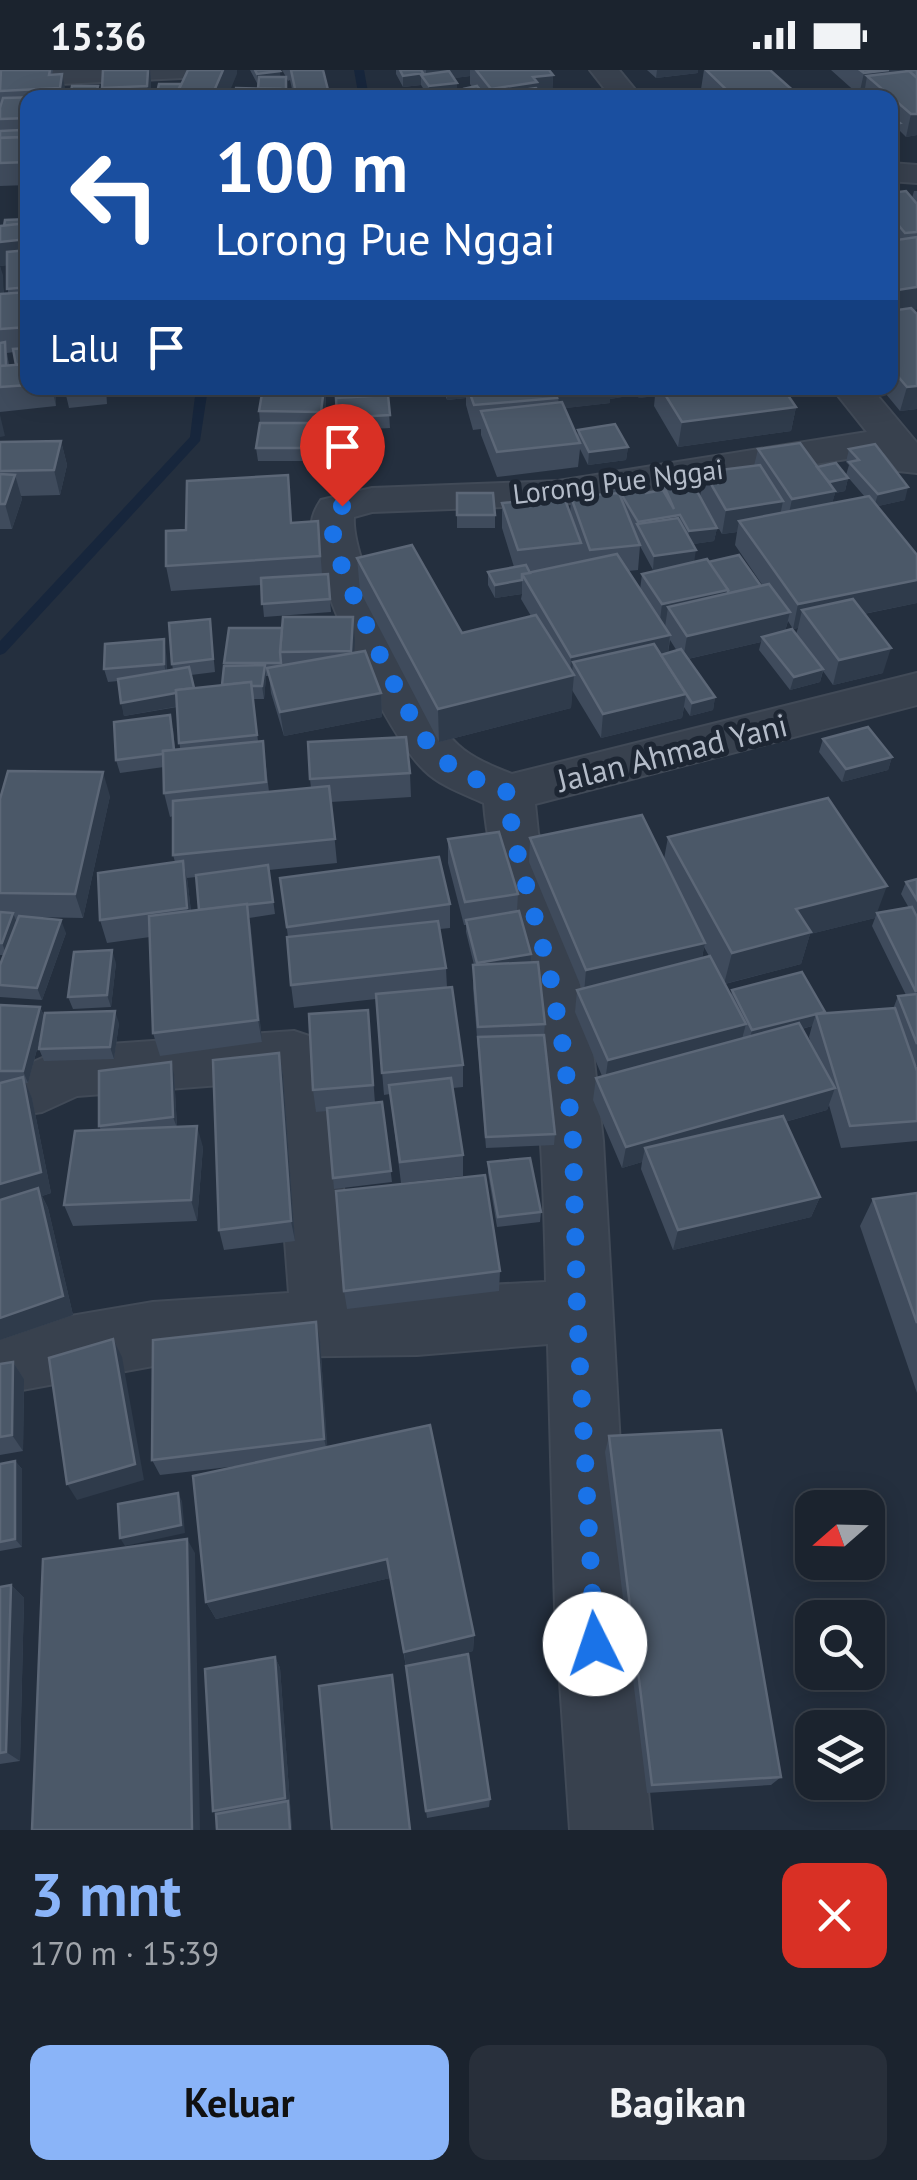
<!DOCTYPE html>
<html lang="id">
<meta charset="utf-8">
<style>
body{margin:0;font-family:"PT Sans",sans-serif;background:#282f3a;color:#f1f3f6;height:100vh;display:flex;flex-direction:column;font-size:38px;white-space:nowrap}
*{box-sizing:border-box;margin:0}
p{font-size:32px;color:#a0a4aa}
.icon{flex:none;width:55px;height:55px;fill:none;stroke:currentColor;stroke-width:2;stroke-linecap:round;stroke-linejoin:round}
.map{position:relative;height:1760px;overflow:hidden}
.panel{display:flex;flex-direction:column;background:#1b232e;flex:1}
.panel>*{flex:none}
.banner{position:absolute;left:20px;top:20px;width:878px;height:305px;border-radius:20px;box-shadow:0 5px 25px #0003,0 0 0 2px #39404a;background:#1a4fa0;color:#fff;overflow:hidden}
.needle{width:65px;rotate:250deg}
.tools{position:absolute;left:795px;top:1420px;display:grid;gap:20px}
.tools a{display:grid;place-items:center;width:90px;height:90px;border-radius:20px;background:#1b232e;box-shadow:0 5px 25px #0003,0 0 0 2px #39404a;font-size:50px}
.pin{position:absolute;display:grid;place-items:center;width:85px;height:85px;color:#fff;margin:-102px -42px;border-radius:50% 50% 50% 0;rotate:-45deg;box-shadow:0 0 10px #0007}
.pin .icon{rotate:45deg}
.me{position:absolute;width:110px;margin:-55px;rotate:356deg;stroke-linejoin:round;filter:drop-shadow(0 0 8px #0008)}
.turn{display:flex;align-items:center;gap:35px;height:210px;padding:0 30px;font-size:45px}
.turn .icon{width:130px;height:130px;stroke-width:2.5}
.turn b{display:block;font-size:70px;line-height:85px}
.then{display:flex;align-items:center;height:95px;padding:0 30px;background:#0003;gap:20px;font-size:38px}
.round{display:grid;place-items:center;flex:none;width:105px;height:105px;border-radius:20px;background:#282f3a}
.headline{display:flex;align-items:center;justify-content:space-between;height:170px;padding:0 30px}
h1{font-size:60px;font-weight:800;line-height:75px;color:#8ab4f8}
.action{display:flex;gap:20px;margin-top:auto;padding:20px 30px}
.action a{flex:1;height:115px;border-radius:20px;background:#8ab4f8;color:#111;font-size:40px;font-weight:800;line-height:115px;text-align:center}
.action a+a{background:#282f3a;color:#f1f3f6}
.status{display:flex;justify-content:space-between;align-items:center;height:70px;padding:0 50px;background:#1b232e;direction:ltr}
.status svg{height:28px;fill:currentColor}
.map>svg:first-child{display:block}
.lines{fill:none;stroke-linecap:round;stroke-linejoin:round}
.stream{fill:#17263c;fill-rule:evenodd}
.minor-casing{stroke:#414a57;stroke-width:4}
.minor{fill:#38414e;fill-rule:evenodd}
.wall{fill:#3f4b5c;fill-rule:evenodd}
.shaded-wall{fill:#2f3b4b}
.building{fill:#4b5868;stroke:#5c6777;stroke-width:2.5}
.route{stroke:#1a73e8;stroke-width:18;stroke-dasharray:0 32.4}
.labels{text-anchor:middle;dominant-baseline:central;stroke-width:10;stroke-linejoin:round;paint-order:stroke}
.far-street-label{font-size:28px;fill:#b4bcc9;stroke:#1d2633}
.street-label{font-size:32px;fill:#b4bcc9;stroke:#1d2633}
</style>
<div class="status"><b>15:36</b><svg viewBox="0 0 49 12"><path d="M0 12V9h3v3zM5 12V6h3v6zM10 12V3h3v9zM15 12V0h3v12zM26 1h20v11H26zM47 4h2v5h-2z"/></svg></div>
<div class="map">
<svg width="917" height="1760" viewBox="0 0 917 1760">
<rect width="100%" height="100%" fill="#242f3e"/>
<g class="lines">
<g class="stream">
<polygon points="354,0 364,0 369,28 359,28"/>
<polygon points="196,318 208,318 200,371 5,583 0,585 0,571 190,367"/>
</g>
<g class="minor-casing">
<g id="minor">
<polygon points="0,0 196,0 192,6 182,8 0,17"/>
<polygon points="590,0 619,0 642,28 612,28"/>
<polygon points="890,93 917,95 917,113 890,111"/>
<path d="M832,318H871L917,373V403L898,401L884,383L558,435L372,442L354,447C350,492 424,644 458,675C473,689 494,697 512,704L917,603V635L535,734L538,763L577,900L593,982L603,1071L629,1537L652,1760H570L555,1537L548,1274L417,1285L252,1287L153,1296L0,1324V1258L153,1232L289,1223L273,1011L77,1026L42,1042L0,1048V998L31,993L67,977L294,961L315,968L331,1001L354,1222L546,1212C544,1109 540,1007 522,905C512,847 488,792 484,733C464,724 440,716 424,700C387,665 318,517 312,466C310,452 313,442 321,430L372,418L558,411L867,362Z"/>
</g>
</g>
<use href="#minor" class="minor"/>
</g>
<g class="wall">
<polygon points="0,0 53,0 52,5 66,26 98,16 100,27 28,28 28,115 0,116"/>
<polygon points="103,0 150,0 151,28 104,28 102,18"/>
<polygon points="250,0 279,0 280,7 286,7 282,0 323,0 330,28 294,28 290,10 288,11 286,7 287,28 233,28 258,19 258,15"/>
<path d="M396,0H549L553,5L552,26L545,28L428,26L421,15L403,17L396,4ZM470,6V14L472,17L457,21L454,8Z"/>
<polygon points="647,0 698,0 698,3 656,8"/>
<polygon points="704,0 770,0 798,28 710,28 701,19"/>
<polygon points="831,0 917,0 917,65 906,67 898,59 897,65 890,66 890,28 863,28 864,24 859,25"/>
<polygon points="914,121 917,121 917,239 913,240 917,339 900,341 881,318 890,318 890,123 912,128"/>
<path d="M28,149V318H55L56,336L0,342V156ZM7,195L8,223L4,224L0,196ZM14,282L16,295H9L7,283Z"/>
<polygon points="106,318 107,334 69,338 66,325"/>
<polygon points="263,318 325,318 326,336 321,391 258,391 256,378 260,353 259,341"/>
<polygon points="443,318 629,318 628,326 610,329 610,333 565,338 577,366 578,360 628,377 626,390 588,395 580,379 578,397 497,407 481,365 481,359 473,360 466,335 466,328 447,330"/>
<polygon points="632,318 783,318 796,337 791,361 678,377 654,336 655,326 639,328"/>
<polygon points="388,325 390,358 338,361 336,328"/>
<polygon points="61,371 67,395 60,425 21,426 22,429 12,459 0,459 0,372"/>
<path d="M758,379L848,408L845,421L835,423L832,433L865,427L846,405L849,395L846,392L849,379L905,430L878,436L917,533L864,544L883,603L833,615L823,601L820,612L790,620L759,580L761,572L688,589L715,627L713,640L690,646L684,637L682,648L601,668L572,620L571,638L439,672L360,521L357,488L462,563L531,546L521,529L522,524L495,528L488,515V502L514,497L502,458V433L570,445L571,427L613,424L614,412L646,423L663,421L664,416L717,458L714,471L693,474L694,492H708L763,516L735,475L737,462L722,464L700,427L704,402L754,396ZM640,476L653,500L676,496L642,504L640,520L628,501L638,500ZM788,551L793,559L798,558L796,564L785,561ZM670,570L677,581L668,583Z"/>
<polygon points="457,423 495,445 495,458 457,458"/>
<polygon points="318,451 322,504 328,504 331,542 264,547 261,515 171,521 166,496 186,460"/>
<path d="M353,547L354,583L381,623L382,647L284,666L271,623L269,606H266L264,629H253L258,671H263L269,722L311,718L310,709L410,703L411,727L331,732L337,793L269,800L275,844L249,848L262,972L160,986L153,963L150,867L107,873L100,850L175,792L173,785V746L170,747L164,723V697L120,703L116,690L173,658L175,680L180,679L177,637L124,646L118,611L108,612L104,599L166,582L167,601L173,600L172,594L210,549L215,602L191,605L194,618L222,615L224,593L282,558ZM196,807L199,840L191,841L187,808Z"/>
<polygon points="823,669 892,687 888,700 842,712 819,682"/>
<polygon points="110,726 83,848 28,847 66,863 42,930 0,927 0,895 4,885 0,885 0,729"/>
<path d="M668,767L877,843L909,838L901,824L906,812L917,809V996H915L917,1001V1071L841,1078L829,1035L827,1040L785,1052L820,1127L811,1147L673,1180L641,1099L642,1092L622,1098L593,1030L596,1008L602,1006L575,942L577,920L582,919L529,792L530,768L664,789ZM875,848L872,856L906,925L898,926L893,939L824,944L732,920L731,925L725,914L801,894L810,864ZM704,877L709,886L702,888ZM812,956L809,967L811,974L802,959Z"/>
<polygon points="448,769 518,824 517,841 545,954 544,965 555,1064 554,1075 486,1078 473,918 474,895 466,862 466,855 464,855 448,793"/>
<polygon points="280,808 450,834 450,858 440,859 446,898 447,918 463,995 463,1017 453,1018 463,1085 463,1106 401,1113 390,1024 384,1025 376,929 294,938 291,915 288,867"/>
<polygon points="116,893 111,937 73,939 68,927"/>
<polygon points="0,935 40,937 45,948 119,953 114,989 44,991 39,979 44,953 28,1013 25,1013 32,1028 51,1123 42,1126 48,1138 73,1245 0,1270"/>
<polygon points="368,940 375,1033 382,1032 392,1112 334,1119 327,1041 316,1042 313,1020"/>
<polygon points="279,983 283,1005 295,1171 224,1180 219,1160"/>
<polygon points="174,1004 177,1057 203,1077 197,1151 73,1156 64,1135 101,1060 99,1056"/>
<polygon points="488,1092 541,1142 540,1152 497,1157 488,1103"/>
<polygon points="917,1123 917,1323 860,1156 873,1129"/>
<polygon points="500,1201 499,1221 347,1239 344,1221"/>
<polygon points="320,1271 327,1377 474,1565 473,1581 438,1590 490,1729 489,1737 427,1748 406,1597 390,1508 216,1549 206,1532 246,1395 160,1405 152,1390"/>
<polygon points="13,1292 24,1309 23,1381 0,1385 0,1294"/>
<polygon points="609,1366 781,1707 771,1715 647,1723 605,1382"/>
<polygon points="15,1391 22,1399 22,1477 0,1481 0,1394"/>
<polygon points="11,1515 24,1528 20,1691 0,1694 0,1517"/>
<polygon points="275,1587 280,1598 292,1760 217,1760 216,1744 213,1741"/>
</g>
<g class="shaded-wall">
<polygon points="148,0 150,0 151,10 151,28 149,28 147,16"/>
<polygon points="223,0 237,0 237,4 227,28 211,28"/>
<polygon points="426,0 470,0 470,6 426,12"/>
<polygon points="657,0 698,0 698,3 656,8"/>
<polygon points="889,0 908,0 904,19 867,6 864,24 859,25 864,3"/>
<polygon points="280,1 281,13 258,15 257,4"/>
<polygon points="423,3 421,5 421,15 403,17 403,6"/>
<polygon points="62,4 67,26 62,28 60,18"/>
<polygon points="553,5 552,26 491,28 491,19 533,7"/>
<polygon points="457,13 457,25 429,28 429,16"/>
<polygon points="911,44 917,44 917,65 906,67"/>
<polygon points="900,53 897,65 890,66 890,55"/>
<polygon points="28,169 28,193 0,196 3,205 4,230 0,230 0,172"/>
<polygon points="917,217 917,239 892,244 898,220"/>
<polygon points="917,316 917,339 900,341 907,317"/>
<polygon points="52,318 55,318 56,336"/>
<polygon points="324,318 326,336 321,391 320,378"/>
<polygon points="447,318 466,318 466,328 447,330"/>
<polygon points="559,318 629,318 628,326 610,329 610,333 558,339"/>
<polygon points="640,318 656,318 655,326 639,328"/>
<polygon points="796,337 791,361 678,377 682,352"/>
<polygon points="0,345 5,366 0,367"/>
<polygon points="61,371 67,395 60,425 54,400"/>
<polygon points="628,377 626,390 588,395 589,382"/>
<polygon points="15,405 22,429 12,459 5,434"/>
<polygon points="848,408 845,421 835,423 829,446 787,453 792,429 829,412"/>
<polygon points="908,417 905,430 874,437 878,424"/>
<polygon points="783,431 778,456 739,451 737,462 722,464 726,440"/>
<polygon points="680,445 678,458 638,454 638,452"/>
<polygon points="717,458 714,471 687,475 689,461"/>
<polygon points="696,480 694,493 653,500 654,486"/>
<polygon points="522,510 522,524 495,528 495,515"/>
<polygon points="917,510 917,533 813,554 802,540 798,558 793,559 798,534"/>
<polygon points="728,520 724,544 668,537 665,557 659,559 662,534"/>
<polygon points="790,542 784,566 762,567 761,572 683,590 687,566"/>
<polygon points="353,547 355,571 353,606 351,581"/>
<polygon points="670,565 667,590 573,592 572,605 574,605 571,638 439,672 438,639 570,605 571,587"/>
<polygon points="164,569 166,582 167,607 164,594"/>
<polygon points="891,578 883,603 833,615 839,590"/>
<polygon points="265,595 266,609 264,629 262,616"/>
<polygon points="823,599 820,612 790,620 794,607"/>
<polygon points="194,620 196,633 124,646 121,633"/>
<polygon points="381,623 382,647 284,666 280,642"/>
<polygon points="686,624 682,648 601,668 603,644"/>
<polygon points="715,627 713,640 690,646 692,633"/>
<polygon points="892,687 888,700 842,712 846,699"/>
<polygon points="103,702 110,726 83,848 75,824"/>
<polygon points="183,791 188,815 193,861 187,838"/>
<polygon points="887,816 875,848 810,864 801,894 724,914 732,883 796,839"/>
<polygon points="247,834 251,858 262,972 258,950"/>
<polygon points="13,843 18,855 7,886 2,873"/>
<polygon points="61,850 66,863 42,930 37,918"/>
<polygon points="705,873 700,896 584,923 586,900"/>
<polygon points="112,880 116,893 111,937 107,925"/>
<polygon points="531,884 531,896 477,905 477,893"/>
<polygon points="40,937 45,949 28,1013 23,1001"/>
<polygon points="115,941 119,953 114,989 110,977"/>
<polygon points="825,942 821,954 816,944 812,956 749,972 752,960"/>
<polygon points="746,954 740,976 605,1012 608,990"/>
<polygon points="279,983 283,1005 295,1171 291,1151"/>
<polygon points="171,992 174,1004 177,1058 173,1047"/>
<polygon points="23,1007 32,1028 51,1123 42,1126 48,1138 73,1245 0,1270 0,1114"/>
<polygon points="835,1018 827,1040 650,1090 645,1078 642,1092 622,1098 626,1077"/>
<polygon points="197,1056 203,1077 197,1151 191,1130"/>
<polygon points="820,1127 811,1147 673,1180 678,1160"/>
<polygon points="316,1252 320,1271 328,1385 324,1369"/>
<polygon points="113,1269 122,1287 144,1410 77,1430 67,1414"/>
<polygon points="13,1292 24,1309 23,1381 12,1365"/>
<polygon points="15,1391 22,1399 22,1477 15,1469"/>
<polygon points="178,1423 182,1431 185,1463 125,1476 120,1468"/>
<polygon points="187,1469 195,1483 200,1760 192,1760"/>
<polygon points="387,1489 390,1508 216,1549 206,1532"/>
<polygon points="11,1515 24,1528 20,1691 6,1682"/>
<polygon points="474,1565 473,1581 406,1597 404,1582"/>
<polygon points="275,1587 280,1598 292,1760 290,1760 288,1731 285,1728"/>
</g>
<g class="building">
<polygon points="1,0 50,0 49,5 62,4 60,18 0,21"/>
<polygon points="103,0 148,0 147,16 102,18"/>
<polygon points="188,0 223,0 211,28 175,28"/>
<polygon points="255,0 279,0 280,1 257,4"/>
<polygon points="291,0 323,0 330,28 297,28"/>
<polygon points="400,0 421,0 423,3 403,6"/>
<polygon points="476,0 549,0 553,5 533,7 537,12 491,19"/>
<polygon points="706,0 770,0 798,25 779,28 735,28"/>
<polygon points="860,0 889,0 864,3"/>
<polygon points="917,0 917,8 908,1 915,0"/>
<polygon points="449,1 457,13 429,16 421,5"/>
<polygon points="909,1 917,8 917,44 911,44 867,6"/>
<polygon points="259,7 286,7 286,22 279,22 280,19 258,19"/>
<polygon points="159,14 181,14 175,26 156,27"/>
<polygon points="72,16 98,16 95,28 70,26"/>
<polygon points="477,16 487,28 477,28 468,19 463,19"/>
<polygon points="236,18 280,19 278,28 233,28"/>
<polygon points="536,18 545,28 488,28 486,25"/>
<polygon points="468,19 477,28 416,28"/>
<polygon points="569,24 572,28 548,28"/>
<polygon points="83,26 83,28 28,28 28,48 0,49 0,38 3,28"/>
<polygon points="890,45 900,53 890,55"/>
<polygon points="20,60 19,67 0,68 0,61"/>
<polygon points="28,67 28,92 0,93 0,68"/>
<polygon points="906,121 917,134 917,162 905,163 890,145 890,123"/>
<polygon points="28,149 28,153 4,156 5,150"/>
<polygon points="28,153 28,169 0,172 0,156"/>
<polygon points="917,167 917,217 898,220 890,212 890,171"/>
<polygon points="28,180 28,217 7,219 7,182"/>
<polygon points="28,222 28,257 0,259 0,224"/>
<polygon points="911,238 917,244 917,316 907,317 890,297 890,241"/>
<polygon points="5,272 6,296 0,296 0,273"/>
<polygon points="28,278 28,293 16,295 13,279"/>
<polygon points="28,294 28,315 0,317 0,296"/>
<polygon points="66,318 104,318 104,321 66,325"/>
<polygon points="263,318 324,318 321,342 259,341"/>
<polygon points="468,318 553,318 557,328 474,335"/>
<polygon points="661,318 783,318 796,337 682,352"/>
<polygon points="388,325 390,345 337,348 336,328"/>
<polygon points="562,332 580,373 497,382 481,341"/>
<polygon points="260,353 322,353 320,378 256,378"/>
<polygon points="615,354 628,377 589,382 578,360"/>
<polygon points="61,371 54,400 0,401 0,372"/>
<polygon points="800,373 835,421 792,429 758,379"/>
<polygon points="875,374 908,417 878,424 849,392 859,390 849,379"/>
<polygon points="836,393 848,408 829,412 817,397"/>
<polygon points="760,395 783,431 726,440 704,402"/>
<polygon points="0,404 15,405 5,434 0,434"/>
<polygon points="288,405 291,453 318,451 320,486 166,496 166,461 186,460 187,411"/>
<polygon points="637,408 646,423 663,420 674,439 664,416 692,412 717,458 689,461 680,445 638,452 614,412"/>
<polygon points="457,423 493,423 495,445 457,445"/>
<polygon points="619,423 640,475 590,480 571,427"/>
<polygon points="869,426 917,485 917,510 798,534 739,451"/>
<polygon points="564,427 581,473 518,480 502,433"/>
<polygon points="678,448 696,480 654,486 637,454"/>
<polygon points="412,475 462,563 536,545 574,605 438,639 357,488"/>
<polygon points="617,484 670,565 571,587 522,504"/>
<polygon points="739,485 761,516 728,524 728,520 708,492"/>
<polygon points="707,489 728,520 662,534 642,504"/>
<polygon points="526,495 530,503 522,504 522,510 495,515 488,502"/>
<polygon points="328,504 330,529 262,534 261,508"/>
<polygon points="769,514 790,542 687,566 668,537"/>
<polygon points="853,529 891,578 839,590 802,540"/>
<polygon points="283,547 353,547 351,581 280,582"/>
<polygon points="210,549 213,589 172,594 169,553"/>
<polygon points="229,558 282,558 280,582 281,593 224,593"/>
<polygon points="792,559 823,599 794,607 762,567"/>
<polygon points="164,569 164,594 104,599 105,574"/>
<polygon points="654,574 686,624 603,644 573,592"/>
<polygon points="681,579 715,627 692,633 661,585"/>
<polygon points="365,581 381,623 280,642 267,598"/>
<polygon points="265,595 262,616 251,616 251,612 222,615 224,596"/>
<polygon points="189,597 194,618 176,620 176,623 121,633 118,609"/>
<polygon points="251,612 257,665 179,673 176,620"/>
<polygon points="170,645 174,680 163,681 163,684 116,690 114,652"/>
<polygon points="868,657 892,687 846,699 823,669"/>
<polygon points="406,667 410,703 310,709 308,672"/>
<polygon points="263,671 266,712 164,723 163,681"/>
<polygon points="8,701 103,702 75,824 0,823 0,729"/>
<polygon points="329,716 335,769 173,785 173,731"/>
<polygon points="828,728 887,816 796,839 811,862 732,883 668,767"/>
<polygon points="642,745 705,873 586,900 530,768"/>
<polygon points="499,762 518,824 465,832 448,769"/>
<polygon points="439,787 450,834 287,857 280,808"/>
<polygon points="183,791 187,838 100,850 98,803"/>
<polygon points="268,795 273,832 199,840 196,805"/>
<polygon points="917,809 917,830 906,812"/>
<polygon points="247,834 258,950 153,963 149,846"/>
<polygon points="912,837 917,847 916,922 877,843"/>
<polygon points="519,841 531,884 477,893 466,850"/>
<polygon points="0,842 13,843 2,873 0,873"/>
<polygon points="19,846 61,850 37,918 0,915 0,895"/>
<polygon points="438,851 446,898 291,915 287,867"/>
<polygon points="112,880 107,925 68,927 74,882"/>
<polygon points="710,886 746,954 608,990 577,920"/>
<polygon points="538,892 545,954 478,957 473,895"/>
<polygon points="802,902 825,942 752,960 732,920"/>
<polygon points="452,917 463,995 382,1003 376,924"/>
<polygon points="917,924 917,974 898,926"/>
<polygon points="0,935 40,937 23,1001 0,1001"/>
<polygon points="895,938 917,1001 917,1051 850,1056 816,944"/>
<polygon points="368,940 373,1015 313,1020 309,944"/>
<polygon points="115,941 110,977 39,979 45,943"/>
<polygon points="799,953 835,1018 626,1077 596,1008"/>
<polygon points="544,965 555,1064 486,1067 478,967"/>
<polygon points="279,983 291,1151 219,1160 213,990"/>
<polygon points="171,992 173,1047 99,1056 99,1001"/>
<polygon points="23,1007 41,1102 0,1114 0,1013"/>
<polygon points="451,1008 463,1085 400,1092 389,1015"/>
<polygon points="382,1032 391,1101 333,1108 327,1038"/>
<polygon points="783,1046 820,1127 678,1160 645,1078"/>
<polygon points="197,1056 191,1130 64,1135 75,1061"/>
<polygon points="530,1088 541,1142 498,1147 488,1092"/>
<polygon points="485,1105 500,1201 344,1221 336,1121"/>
<polygon points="38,1118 63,1226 0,1248 0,1130"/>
<polygon points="917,1123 917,1253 873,1129"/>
<polygon points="316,1252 324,1369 152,1390 153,1270"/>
<polygon points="113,1269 135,1394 67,1414 49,1288"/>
<polygon points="13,1292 12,1365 0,1367 0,1294"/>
<polygon points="430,1355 474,1565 404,1582 387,1489 206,1532 193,1406"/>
<polygon points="721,1360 781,1707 652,1715 609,1366"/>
<polygon points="15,1391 15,1469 0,1472 0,1394"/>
<polygon points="178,1423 181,1455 120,1468 118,1434"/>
<polygon points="187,1469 192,1760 32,1760 43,1489"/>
<polygon points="11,1515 6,1682 0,1683 0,1517"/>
<polygon points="468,1584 490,1729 426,1741 406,1596"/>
<polygon points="275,1587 285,1728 213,1741 205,1599"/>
<polygon points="392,1605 410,1760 332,1760 319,1616"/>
<polygon points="288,1731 290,1760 217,1760 216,1744"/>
</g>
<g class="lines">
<path class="route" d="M342,436L336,439C329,453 334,476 340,491C355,533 411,662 441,688C461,705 486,713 509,723L512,763L549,900L564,982L573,1071L577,1241L595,1574"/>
</g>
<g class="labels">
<g class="far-street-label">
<text transform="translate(618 411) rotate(-7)">Lorong Pue Nggai</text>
</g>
<g class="street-label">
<text transform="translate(672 682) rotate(-14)">Jalan Ahmad Yani</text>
</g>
</g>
</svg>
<div class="tools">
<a><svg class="needle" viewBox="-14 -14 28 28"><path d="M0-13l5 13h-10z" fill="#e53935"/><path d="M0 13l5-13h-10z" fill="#a0a4aa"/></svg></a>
<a><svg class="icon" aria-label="search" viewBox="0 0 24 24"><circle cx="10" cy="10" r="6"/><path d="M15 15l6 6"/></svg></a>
<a><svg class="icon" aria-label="layers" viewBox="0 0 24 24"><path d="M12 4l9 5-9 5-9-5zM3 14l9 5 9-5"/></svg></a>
</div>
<div class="pin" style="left:342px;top:436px;background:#d93025"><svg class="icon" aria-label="arrive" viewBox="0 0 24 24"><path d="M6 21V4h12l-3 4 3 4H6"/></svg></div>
<svg class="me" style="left:595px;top:1574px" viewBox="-20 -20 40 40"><circle r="19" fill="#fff"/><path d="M0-13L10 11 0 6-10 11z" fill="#1a73e8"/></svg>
<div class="banner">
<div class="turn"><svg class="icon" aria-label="left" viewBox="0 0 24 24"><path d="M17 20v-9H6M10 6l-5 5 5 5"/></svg><div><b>100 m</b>Lorong Pue Nggai</div></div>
<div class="then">Lalu<svg class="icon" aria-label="arrive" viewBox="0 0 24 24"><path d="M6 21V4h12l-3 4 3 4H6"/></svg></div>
</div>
</div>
<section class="panel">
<div class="headline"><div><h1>3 mnt</h1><p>170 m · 15:39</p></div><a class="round" style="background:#d93025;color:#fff"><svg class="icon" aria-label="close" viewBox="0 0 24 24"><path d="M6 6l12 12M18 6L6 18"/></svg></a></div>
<div class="action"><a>Keluar</a><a>Bagikan</a></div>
</section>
